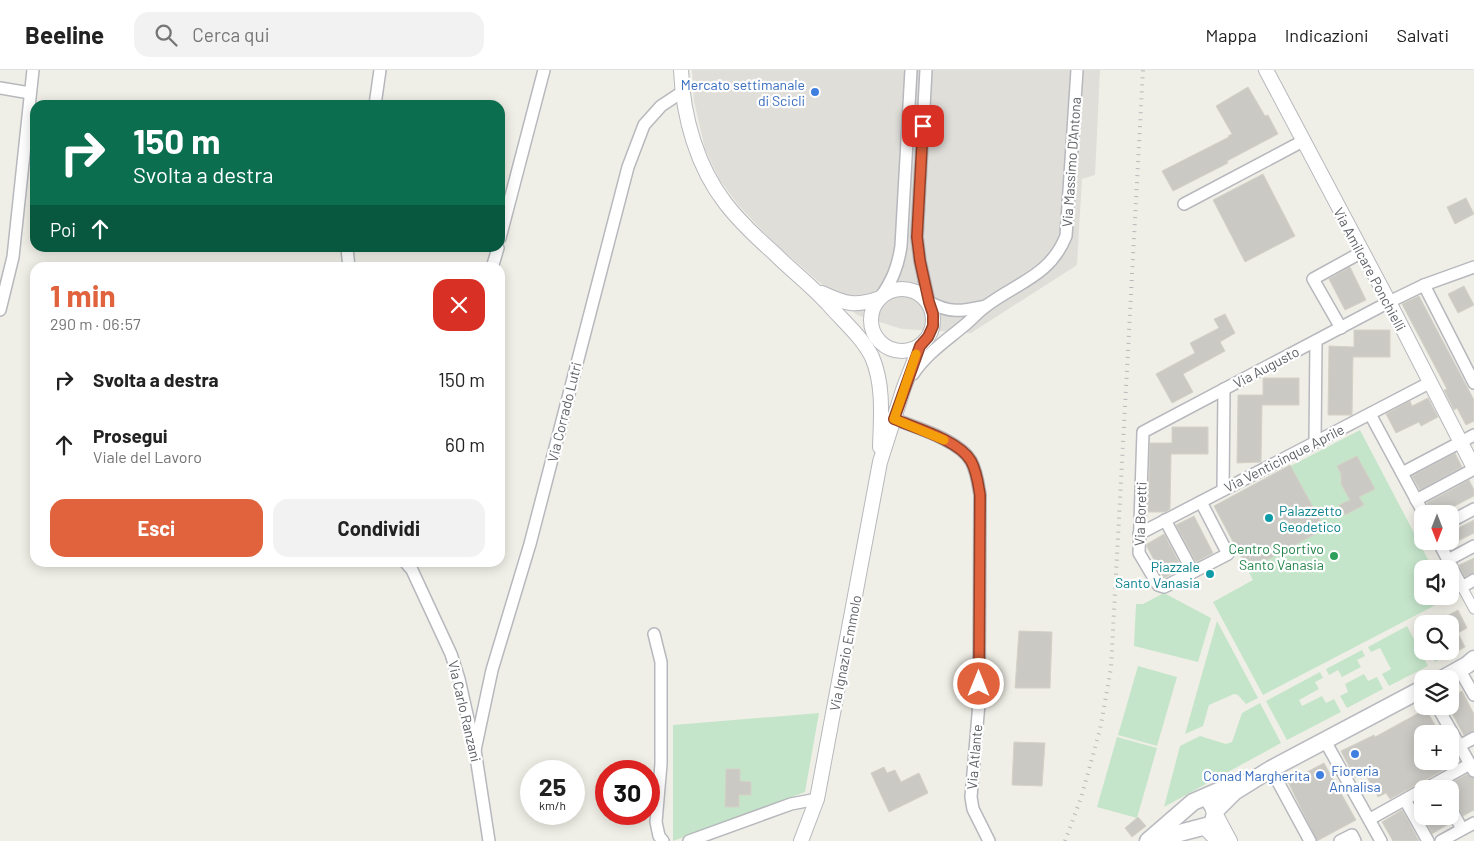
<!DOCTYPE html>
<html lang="it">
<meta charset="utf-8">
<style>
body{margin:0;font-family:Barlow,sans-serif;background:#f2f2f2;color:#222;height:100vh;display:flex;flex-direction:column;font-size:19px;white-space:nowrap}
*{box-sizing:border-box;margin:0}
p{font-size:16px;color:#767676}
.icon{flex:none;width:28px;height:28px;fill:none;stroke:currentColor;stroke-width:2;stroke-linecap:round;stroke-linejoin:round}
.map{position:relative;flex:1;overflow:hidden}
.side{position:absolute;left:30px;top:192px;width:475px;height:305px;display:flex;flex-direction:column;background:#fff;border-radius:15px;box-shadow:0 2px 12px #0003}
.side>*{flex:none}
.top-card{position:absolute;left:30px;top:30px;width:475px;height:152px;border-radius:15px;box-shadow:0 2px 12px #0003;background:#0b6e4f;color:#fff;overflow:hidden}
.needle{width:32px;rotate:180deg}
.fabs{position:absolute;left:1414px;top:435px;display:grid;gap:10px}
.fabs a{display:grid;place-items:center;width:45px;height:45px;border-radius:10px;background:#fff;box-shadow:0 2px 12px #0003;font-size:25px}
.speed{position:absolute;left:520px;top:690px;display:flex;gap:10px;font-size:25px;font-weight:700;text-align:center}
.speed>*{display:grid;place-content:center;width:65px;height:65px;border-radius:50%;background:#fff;box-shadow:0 2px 12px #0003;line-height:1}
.speed small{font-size:12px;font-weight:400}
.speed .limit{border:8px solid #d22;background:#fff;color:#111}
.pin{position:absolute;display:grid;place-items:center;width:42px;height:42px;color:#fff;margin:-21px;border-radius:10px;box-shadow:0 2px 8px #0006}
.me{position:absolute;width:55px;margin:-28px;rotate:0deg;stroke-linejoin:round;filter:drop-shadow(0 0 4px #0008)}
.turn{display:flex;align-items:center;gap:18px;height:105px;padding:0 20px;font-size:22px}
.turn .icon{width:65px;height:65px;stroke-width:2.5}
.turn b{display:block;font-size:35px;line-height:42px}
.then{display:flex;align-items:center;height:48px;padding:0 20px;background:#0003;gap:10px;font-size:19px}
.round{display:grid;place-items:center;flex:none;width:52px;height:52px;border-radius:15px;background:#f2f2f2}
.headline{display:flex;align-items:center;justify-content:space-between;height:85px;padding:0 20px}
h1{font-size:30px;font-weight:700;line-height:38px;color:#e0633d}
.button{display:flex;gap:10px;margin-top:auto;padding:10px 20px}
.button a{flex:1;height:58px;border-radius:15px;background:#e0633d;color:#fff;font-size:20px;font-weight:700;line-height:58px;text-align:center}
.button a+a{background:#f2f2f2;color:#222}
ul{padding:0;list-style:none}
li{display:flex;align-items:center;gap:15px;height:65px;padding:0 20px}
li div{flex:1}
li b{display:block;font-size:19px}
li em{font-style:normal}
header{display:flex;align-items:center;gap:30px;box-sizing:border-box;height:70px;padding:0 25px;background:#fff;border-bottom:1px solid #e0e0e0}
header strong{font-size:24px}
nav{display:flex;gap:28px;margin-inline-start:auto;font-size:18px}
.search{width:350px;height:45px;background:#f2f2f2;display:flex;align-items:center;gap:12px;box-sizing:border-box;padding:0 18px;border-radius:15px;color:#767676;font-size:19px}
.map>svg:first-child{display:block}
.industrial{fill:#dfded9}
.green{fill:#c5e5ca}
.building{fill:#cbc9c4;stroke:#d4d2c6}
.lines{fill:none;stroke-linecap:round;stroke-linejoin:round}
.pedestrian-casing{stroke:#b7b8bd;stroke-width:11}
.minor-casing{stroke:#b7b8bd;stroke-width:14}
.tertiary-casing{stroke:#b7b8bd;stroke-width:16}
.secondary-casing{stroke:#b8bac0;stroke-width:19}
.pedestrian{stroke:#fff;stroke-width:9}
.minor{stroke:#fff;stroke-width:11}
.tertiary{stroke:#fff;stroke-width:14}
.secondary{stroke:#fff;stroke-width:16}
.rail{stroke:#b7b8b8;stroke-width:4;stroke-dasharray:1 6;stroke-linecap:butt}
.route-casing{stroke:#924028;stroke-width:12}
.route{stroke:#e0633d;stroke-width:9}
.slow{stroke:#f59e0b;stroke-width:9}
.shop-dot{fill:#3f7fe0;stroke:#fff;stroke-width:2}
.culture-dot{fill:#0f9aa8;stroke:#fff;stroke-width:2}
.leisure-dot{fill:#2e9e5b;stroke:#fff;stroke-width:2}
.labels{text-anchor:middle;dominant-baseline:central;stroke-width:4.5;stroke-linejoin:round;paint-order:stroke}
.shop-label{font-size:14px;fill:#366cbe;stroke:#fff;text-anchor:end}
.street-label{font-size:14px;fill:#5e6166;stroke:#fff}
.culture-label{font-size:14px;fill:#0d838f;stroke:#fff;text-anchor:start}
.leisure-label{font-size:14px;fill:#27864d;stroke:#fff;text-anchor:end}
</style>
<header>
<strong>Beeline</strong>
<div class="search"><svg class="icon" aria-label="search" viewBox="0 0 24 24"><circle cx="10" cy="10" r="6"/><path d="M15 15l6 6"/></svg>Cerca qui</div>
<nav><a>Mappa</a><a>Indicazioni</a><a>Salvati</a></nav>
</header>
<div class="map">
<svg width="1474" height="771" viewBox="0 0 1474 771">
<rect width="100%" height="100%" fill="#f0efe7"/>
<polygon class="industrial" points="692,0 1100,0 1095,105 1082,109 1077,195 971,263 902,259 857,245 771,170 739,136 719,109 705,79 694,31"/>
<g class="green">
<polygon points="1360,360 1433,499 1422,499 1422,526 1448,526 1449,528 1263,625 1213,532 1253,510 1214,436"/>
<polygon points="1164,523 1211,548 1198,592 1134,576 1136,534 1143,534"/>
<polygon points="1425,547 1429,554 1422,554 1422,569 1414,553"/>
<polygon points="1217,551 1258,628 1246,634 1238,625 1234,624 1209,635 1203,656 1185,664"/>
<polygon points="1407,556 1428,596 1389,616 1382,604 1391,599 1380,578 1371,582 1368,577"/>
<polygon points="1362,580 1365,586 1357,590 1361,597 1342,607 1338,600 1329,605 1326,599"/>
<polygon points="1429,581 1444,581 1446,586 1435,592"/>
<polygon points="1138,596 1177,607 1157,676 1118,665"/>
<polygon points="1320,602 1323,608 1315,612 1319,619 1299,630 1302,636 1322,626 1326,633 1334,629 1341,642 1287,670 1266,631"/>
<polygon points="1364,604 1368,611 1377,607 1383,619 1347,638 1340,626 1348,622 1345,614"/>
<polygon points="1260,633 1281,673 1164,737 1180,676 1200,666 1226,674 1232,672 1242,643"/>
<polygon points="819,643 805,722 673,771 673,655"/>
<polygon points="1117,667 1157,678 1137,748 1097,737"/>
</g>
<g class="building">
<polygon points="1248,17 1265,46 1268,45 1278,64 1227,91 1228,93 1173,121 1162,101 1229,67 1228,66 1232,64 1216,36"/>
<polygon points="1263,104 1295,166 1245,192 1213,130"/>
<polygon points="1466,128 1474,144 1455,154 1447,137"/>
<polygon points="1350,197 1366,230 1345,240 1329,209"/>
<polygon points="1464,216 1474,235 1458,243 1448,224"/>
<polygon points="1419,226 1474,330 1474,351 1466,355 1457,338 1454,340 1444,320 1447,319 1402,234"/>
<polygon points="1225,244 1235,263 1220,272 1225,281 1183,304 1193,322 1172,333 1156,304 1195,283 1190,273 1219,258 1214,249"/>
<polygon points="1354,260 1390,260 1390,287 1353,287 1352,345 1328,345 1329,276 1354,277"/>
<polygon points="1263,308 1299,308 1299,335 1262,335 1261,392 1237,393 1238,325 1263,325"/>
<polygon points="1428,328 1438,347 1421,356 1419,352 1396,363 1386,344 1410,331 1412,336"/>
<polygon points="1172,357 1208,357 1208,384 1171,384 1170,439 1165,442 1148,442 1150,373 1172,373"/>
<polygon points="1455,383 1462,397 1420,420 1412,406"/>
<polygon points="1357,386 1375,419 1359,427 1364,435 1345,445 1339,435 1350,430 1341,414 1341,404 1337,396"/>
<polygon points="1290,395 1325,459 1248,500 1214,436"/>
<polygon points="1469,410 1474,420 1474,426 1439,444 1432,444 1427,433"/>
<polygon points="1194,446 1213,483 1196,492 1176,455"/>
<polygon points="1474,450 1474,463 1450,475 1450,462"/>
<polygon points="1164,464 1182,498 1164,508 1147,477 1147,474"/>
<polygon points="1474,488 1474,503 1465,507 1459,495"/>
<polygon points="1458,540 1467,558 1458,563 1465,577 1450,585 1450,554 1432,554"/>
<polygon points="1019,561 1052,562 1050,618 1015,618"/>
<polygon points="1462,621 1474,644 1474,661 1464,665 1450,640 1450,628"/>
<polygon points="1426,639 1440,664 1422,664 1422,691 1460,691 1390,729 1386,723 1378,727 1365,703 1355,708 1341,681 1374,665 1375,667"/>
<polygon points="1014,672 1045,673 1042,716 1012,715"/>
<polygon points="1324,693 1356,750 1317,771 1288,712"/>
<polygon points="884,697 887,703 895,700 901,712 919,703 928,723 889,742 871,703"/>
<polygon points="726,699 740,699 740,711 751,712 751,725 739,725 739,737 725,737"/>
<polygon points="1467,704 1474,708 1474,740 1463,746 1450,723 1450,719 1448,719 1446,716"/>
<polygon points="1422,728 1422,746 1415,732"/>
<polygon points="1402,740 1419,771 1393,771 1382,752"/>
<polygon points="1423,746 1446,746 1450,753 1432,764"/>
<polygon points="1138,747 1146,756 1132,767 1125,758"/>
</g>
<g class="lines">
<g class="pedestrian-casing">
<polyline id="pedestrian" points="1462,517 1474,539"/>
</g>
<g class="minor-casing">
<g id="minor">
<path d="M926,0L917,167L920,191L929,232C951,244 962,241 986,236"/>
<polyline points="0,18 30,23"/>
<polyline points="375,35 380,0"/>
<polyline points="1184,134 1303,71"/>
<polyline points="500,168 544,0"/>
<polyline points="347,178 349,198"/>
<polyline points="492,198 498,178"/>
<polyline points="1424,215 1474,313"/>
<path d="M880,228C892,211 898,197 901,176L911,0"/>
<polyline points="0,240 13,187 33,0"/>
<polyline points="1341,258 1313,209 1362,182"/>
<path d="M913,304C927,283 947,270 966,254C973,248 979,241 986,236C1018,212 1050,206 1066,166L1077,0"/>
<polyline points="1370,344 1424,444"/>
<path d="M894,349C915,357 959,370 971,391C977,402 978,413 980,425L979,633L971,727L973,739L989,771"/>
<polyline points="1315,372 1316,271"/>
<polyline points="1402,403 1474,365"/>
<polyline points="1223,420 1224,319"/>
<polyline points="1416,430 1474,399"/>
<polyline points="1201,432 1228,484 1164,517 1158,515 1139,483 1143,362 1389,232 1424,215 1474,197"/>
<polyline points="1165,450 1193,502"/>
<polyline points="1450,452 1474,439"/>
<polyline points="1139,464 1429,313"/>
<polyline points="1438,471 1462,517 1474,510"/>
<polyline points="1448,490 1474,476"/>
<polyline points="405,492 412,500 451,584 459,609 475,680 489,771"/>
<polyline points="654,564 661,592 661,694 656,752 659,766 663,771"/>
<polyline points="1459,599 1474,625"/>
<polyline points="1437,636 1474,701"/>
<polyline points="1325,671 1381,771"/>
<polyline points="1459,676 1474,668"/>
<polyline points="475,680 492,600 530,474 628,97 644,55 661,36 682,22"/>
<polyline points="1271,699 1310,771"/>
<polyline points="1425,719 1470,694"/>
<polyline points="1405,730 1428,771"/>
<polyline points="1450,737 1462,759"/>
<polyline points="1370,749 1422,720"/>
<polyline points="689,771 791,734 817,729"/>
<polyline points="1340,771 1352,765 1355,771"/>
<polyline points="1441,771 1474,753"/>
</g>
</g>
<g class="tertiary-casing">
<g id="tertiary">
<path d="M681,0C683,47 697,97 726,134C740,152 757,168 774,183C792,201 812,216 829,235C844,252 862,267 872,287C884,315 881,347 880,377"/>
<polyline points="1266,0 1389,232 1474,398"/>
<circle cx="902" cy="250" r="31"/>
<path d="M822,223C845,234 856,237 880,228"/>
<polyline points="1215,743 1230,771"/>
<polyline points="1204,757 1218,771"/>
<polyline points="801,771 817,729 880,392 904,317 920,276"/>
</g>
</g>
<g class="secondary-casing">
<g id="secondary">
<polyline points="1442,609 1467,595 1474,589"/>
<polyline points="1215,741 1234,722 1271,699 1422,619"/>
<polyline points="1148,771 1193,732 1239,712"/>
<path d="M1165,771L1172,765L1210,755C1217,747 1216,739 1210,732"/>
</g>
</g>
<use href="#pedestrian" class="pedestrian"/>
<use href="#minor" class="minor"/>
<use href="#tertiary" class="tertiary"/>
<use href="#secondary" class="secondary"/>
<polyline class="rail" points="1065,771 1081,728 1100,660 1111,598 1143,0"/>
</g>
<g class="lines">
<g class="route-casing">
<path id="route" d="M923,56L917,167L920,191L929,232L933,244V256L928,267L920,276L894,349C915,358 959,370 971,391C977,402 978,413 980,425L979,614"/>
</g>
<use href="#route" class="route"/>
<polyline class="slow" points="916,284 894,349 944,370"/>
</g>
<g class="shop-dot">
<circle cx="815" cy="22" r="5"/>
<circle cx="1355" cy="684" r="5"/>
<circle cx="1320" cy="705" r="5"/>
</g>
<g class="culture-dot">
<circle cx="1269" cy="448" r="5"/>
<circle cx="1210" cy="504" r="5"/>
</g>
<circle class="leisure-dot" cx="1334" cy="486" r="5"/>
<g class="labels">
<g class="shop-label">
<text x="805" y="14">Mercato settimanale<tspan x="805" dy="16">di Scicli</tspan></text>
<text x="1355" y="700" text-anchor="middle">Fioreria<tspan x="1355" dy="16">Annalisa</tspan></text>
<text x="1310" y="705">Conad Margherita</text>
</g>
<g class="street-label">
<text transform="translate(1071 92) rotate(-86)">Via Massimo D'Antona</text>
<text transform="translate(1370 199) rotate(62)">Via Amilcare Ponchielli</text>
<text transform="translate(1266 297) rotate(-28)">Via Augusto</text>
<text transform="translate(564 342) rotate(-76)">Via Corrado Lutri</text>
<text transform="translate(1284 388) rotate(-27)">Via Venticinque Aprile</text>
<text transform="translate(1140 444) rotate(-88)">Via Boretti</text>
<text transform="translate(845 583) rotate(-79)">Via Ignazio Emmolo</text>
<text transform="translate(465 641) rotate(77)">Via Carlo Ranzani</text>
<text transform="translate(974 687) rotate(-85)">Via Atlante</text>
</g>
<g class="culture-label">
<text x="1279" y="440">Palazzetto<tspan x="1279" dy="16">Geodetico</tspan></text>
<text x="1200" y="496" text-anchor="end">Piazzale<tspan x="1200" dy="16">Santo Vanasia</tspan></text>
</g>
<g class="leisure-label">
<text x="1324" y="478">Centro Sportivo<tspan x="1324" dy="16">Santo Vanasia</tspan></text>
</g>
</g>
</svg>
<div class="fabs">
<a><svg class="needle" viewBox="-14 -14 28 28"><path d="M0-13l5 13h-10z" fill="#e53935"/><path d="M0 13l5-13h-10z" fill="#767676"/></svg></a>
<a><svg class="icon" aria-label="sound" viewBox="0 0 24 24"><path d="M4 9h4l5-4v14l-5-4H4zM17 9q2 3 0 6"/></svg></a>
<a><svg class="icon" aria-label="search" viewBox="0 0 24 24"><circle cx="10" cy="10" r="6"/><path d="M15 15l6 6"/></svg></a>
<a><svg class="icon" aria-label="layers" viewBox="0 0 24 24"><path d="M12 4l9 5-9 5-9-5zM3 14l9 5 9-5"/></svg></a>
<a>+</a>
<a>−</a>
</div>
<div class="speed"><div>25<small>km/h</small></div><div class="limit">30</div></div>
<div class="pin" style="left:923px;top:56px;background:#d93025"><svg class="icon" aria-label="arrive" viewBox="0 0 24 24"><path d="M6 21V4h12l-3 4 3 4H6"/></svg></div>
<svg class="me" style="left:979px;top:614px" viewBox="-20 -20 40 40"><circle r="17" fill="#e0633d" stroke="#fff" stroke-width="3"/><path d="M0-11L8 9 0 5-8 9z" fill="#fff"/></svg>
<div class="top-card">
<div class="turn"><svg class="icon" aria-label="right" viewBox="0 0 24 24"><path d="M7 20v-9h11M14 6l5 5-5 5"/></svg><div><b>150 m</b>Svolta a destra</div></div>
<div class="then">Poi<svg class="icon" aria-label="ahead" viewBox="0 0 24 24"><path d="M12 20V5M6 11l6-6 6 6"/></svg></div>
</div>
<section class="side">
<div class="headline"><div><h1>1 min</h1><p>290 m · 06:57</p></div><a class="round" style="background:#d93025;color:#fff"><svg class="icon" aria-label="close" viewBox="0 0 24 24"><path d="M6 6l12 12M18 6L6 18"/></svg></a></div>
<ul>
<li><svg class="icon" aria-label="right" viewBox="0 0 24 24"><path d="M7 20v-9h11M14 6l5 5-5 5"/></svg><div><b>Svolta a destra</b></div><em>150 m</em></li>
<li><svg class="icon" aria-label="ahead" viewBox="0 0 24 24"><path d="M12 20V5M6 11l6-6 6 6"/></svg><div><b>Prosegui</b><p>Viale del Lavoro</p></div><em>60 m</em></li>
</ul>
<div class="button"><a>Esci</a><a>Condividi</a></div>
</section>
</div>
